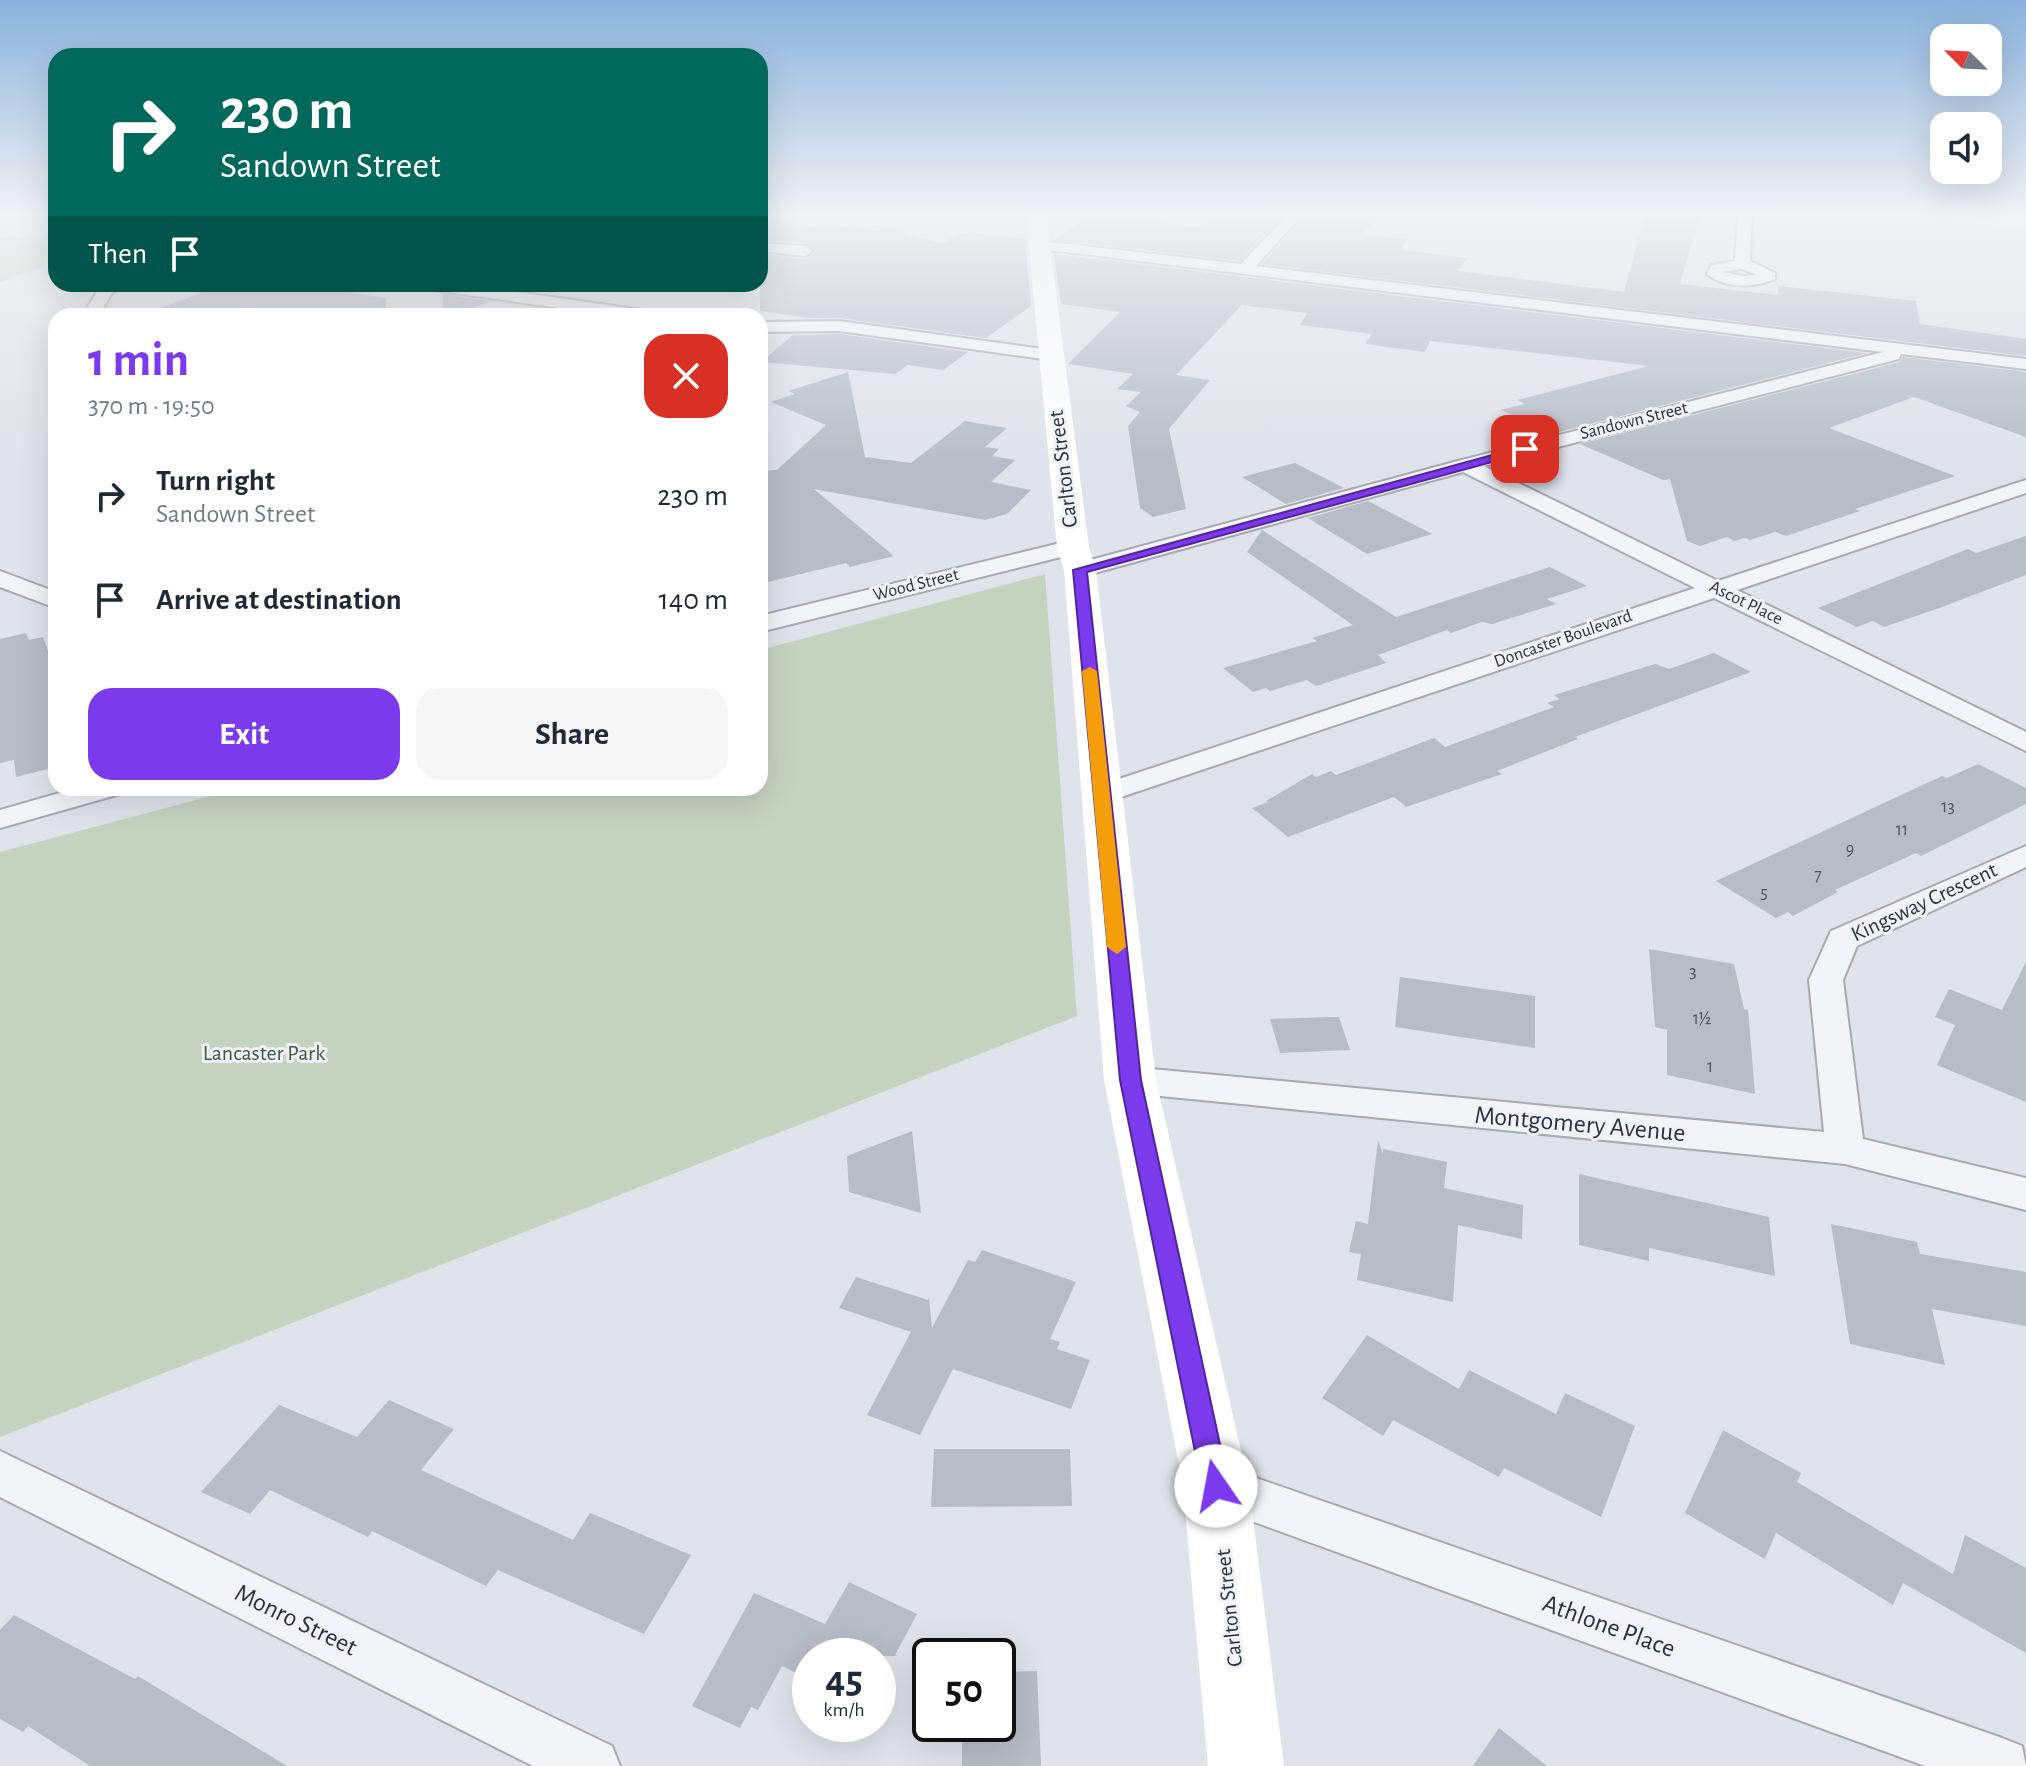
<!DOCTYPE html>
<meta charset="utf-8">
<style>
body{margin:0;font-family:"Alegreya Sans",sans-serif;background:#f6f6f7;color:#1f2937;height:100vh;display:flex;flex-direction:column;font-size:30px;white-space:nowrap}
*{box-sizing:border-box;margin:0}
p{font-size:26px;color:#747a83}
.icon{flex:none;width:44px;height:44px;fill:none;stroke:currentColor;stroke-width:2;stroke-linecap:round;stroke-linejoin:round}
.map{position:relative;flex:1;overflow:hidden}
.sheet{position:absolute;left:48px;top:308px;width:720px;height:488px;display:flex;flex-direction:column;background:#fff;border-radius:24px;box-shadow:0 8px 32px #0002}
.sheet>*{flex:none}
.guide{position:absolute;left:48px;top:48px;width:720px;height:244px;border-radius:24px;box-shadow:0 8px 32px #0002;background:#00695c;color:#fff;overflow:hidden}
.needle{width:52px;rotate:294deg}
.tools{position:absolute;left:1930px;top:24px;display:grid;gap:16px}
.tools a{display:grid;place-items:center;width:72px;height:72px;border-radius:16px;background:#fff;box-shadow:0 8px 32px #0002;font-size:40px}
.speed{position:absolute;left:792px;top:1638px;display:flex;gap:16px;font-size:40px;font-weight:700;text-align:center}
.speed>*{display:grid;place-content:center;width:104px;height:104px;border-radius:50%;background:#fff;box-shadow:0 8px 32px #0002;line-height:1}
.speed small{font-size:20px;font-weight:400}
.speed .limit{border:4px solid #111;border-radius:12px;background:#fff;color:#111}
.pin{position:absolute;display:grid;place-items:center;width:68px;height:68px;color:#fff;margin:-34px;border-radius:16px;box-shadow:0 4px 12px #0006}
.me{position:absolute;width:88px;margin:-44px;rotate:348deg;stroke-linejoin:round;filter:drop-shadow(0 0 6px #0008)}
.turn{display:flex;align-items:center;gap:28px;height:168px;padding:0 40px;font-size:36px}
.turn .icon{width:104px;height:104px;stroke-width:2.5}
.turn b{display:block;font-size:56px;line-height:68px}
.then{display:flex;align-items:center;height:76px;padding:0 40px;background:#0003;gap:16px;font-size:30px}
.round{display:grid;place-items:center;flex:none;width:84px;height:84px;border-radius:24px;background:#f6f6f7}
.headline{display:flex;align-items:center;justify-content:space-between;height:136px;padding:0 40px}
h1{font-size:48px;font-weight:700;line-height:60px;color:#7c3aed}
.button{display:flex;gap:16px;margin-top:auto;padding:16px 40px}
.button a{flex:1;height:92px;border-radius:24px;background:#7c3aed;color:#fff;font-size:32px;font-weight:700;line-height:92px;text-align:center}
.button a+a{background:#f6f6f7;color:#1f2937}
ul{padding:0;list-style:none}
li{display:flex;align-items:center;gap:24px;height:104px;padding:0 40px}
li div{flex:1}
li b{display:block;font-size:30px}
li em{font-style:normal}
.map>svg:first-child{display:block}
.green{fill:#c5d3c1}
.building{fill:#b7bcc6}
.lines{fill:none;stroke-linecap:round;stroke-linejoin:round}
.street-casing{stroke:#a5aab3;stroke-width:4}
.street{fill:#f3f4f7;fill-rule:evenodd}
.secondary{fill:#fff;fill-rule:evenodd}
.route{fill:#7c3aed;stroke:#51269a;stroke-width:2}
.slow{fill:#f59e0b}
.labels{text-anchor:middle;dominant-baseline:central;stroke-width:6;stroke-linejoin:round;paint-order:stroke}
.far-street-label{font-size:18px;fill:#283041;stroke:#eff2f7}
.number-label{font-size:18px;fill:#4c5362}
.street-label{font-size:22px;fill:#283041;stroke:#eff2f7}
.park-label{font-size:22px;fill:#3b5d35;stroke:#eff2f7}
.near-street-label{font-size:26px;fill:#283041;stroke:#eff2f7}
</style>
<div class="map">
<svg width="2026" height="1766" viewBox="0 0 2026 1766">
<rect width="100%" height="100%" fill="#e0e3e9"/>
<g class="green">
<polygon points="56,235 56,262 0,282 0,238"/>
<polygon points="1045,574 1077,1016 0,1437 0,852 241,788 760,788 760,650"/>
</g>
<g class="building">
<polygon points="1092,215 1203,227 1216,215 1282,215 1240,261 1055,240"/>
<polygon points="1305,215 1381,215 1363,233 1408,240 1400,250 1467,258 1458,271 1624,292 1645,215 1700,215 1680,284 1778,295 1778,286 1916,301 1920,324 2026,339 2026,356 1262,264"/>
<polygon points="760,219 816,226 822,223 874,231 889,228 917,238 944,243 958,234 972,232 1025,239 1031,306 986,338 839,318 809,318 760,311 760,254 805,259 816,252 805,243 760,240"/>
<polygon points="1054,254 1867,353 1555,433 1500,410 1525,404 1517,400 1649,366 1430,341 1425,352 1365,344 1372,334 1300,325 1307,313 1242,305 1176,375 1210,380 1169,429 1186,509 1153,517 1140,508 1128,426 1140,412 1126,406 1141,392 1117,389 1133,374 1068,364 1120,312 1061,304"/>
<polygon points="225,284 296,284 386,298 385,316 149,316 148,313"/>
<polygon points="443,294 489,301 457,316 442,316"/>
<polygon points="839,334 968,352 943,370 908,365 895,374 761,362 793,335"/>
<polygon points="1903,357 2026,372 2026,437 1914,397 1829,428 1955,476 1855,509 1860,511 1786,536 1775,532 1750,540 1745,538 1734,541 1727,537 1700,546 1687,541 1670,479 1663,480 1580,444 1900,362"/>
<polygon points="848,372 865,457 911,463 965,421 1007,428 985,447 999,449 992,456 1015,460 991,482 1031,490 1007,514 985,520 814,489 894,556 850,567 846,563 760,584 760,471 777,470 826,425 771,402 795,394 788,391"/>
<polygon points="1295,463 1344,488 1286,504 1242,477"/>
<polygon points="1368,501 1432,534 1367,554 1308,518"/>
<polygon points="1262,530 1396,617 1550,567 1587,586 1547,599 1556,604 1492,624 1482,622 1451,633 1447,630 1378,655 1386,663 1316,686 1307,680 1270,691 1266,688 1253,692 1223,668 1317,641 1312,638 1353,625 1247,552"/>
<polygon points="2026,536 2026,575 1942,607 1884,627 1873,621 1857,627 1818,608 1968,549 1976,553"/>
<polygon points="26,633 29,640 43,637 49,653 56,651 56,767 16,777 14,760 0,763 0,639"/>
<polygon points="1714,653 1751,672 1575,737 1578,739 1497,771 1502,774 1406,807 1394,797 1288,837 1252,808 1268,802 1266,801 1312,774 1316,777 1331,771 1336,775 1434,738 1445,747 1554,707 1547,703 1560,699 1554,695 1655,664 1669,669"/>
<polygon points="1978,764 2026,788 2026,804 1921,856 1916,853 1835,890 1838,892 1793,916 1788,912 1776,918 1716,881 1942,776 1947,778"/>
<polygon points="1649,949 1734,964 1744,1009 1748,1010 1755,1094 1667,1075 1667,1030 1655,1027"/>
<polygon points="2026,962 2026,1102 1937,1065 1955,1025 1935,1017 1949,989 2002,1010"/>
<polygon points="1400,977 1535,996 1535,1048 1395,1027"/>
<polygon points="1328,1017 1339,1017 1350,1050 1280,1053 1270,1019"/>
<polygon points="912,1131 921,1213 849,1192 847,1156"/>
<polygon points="1378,1140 1383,1154 1383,1149 1447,1162 1444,1188 1523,1205 1522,1239 1458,1225 1453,1302 1357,1280 1361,1254 1349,1252 1356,1221 1368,1224"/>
<polygon points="1579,1174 1769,1217 1775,1276 1649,1248 1649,1261 1579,1245"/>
<polygon points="1831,1224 1917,1242 1920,1254 2026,1272 2026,1326 1932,1309 1945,1365 1850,1344"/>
<polygon points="982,1250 1076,1282 1050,1339 1060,1342 1057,1349 1090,1360 1071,1409 953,1369 920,1435 867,1415 911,1332 839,1308 856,1277 928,1300 929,1298 932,1328 968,1260 975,1262"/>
<polygon points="1367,1335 1459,1389 1469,1370 1556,1414 1565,1393 1635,1426 1601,1517 1504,1468 1499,1477 1393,1420 1383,1436 1322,1398"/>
<polygon points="389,1400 454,1429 421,1470 573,1540 590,1513 691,1555 644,1634 498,1570 486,1586 372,1531 368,1537 270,1490 250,1514 201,1492 279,1405 357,1437"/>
<polygon points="1723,1430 1801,1473 1797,1482 1953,1574 1965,1535 2026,1568 2026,1653 1903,1583 1893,1605 1776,1533 1765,1559 1685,1513"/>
<polygon points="934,1449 1070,1449 1072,1506 931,1507"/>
<polygon points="849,1582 917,1614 895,1655 898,1656 810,1656 810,1680 782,1666 758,1710 751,1707 740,1728 692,1706 754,1593 825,1624"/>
<polygon points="14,1615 135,1679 138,1676 287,1766 90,1766 28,1726 23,1732 0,1719 0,1630"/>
<polygon points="1037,1671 1041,1766 962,1766 962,1724 998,1724 998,1672"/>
<polygon points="1499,1728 1547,1766 1473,1766"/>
</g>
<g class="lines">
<g class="street-casing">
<g id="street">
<polygon points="1287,215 1302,215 1256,266 2026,359 2026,369 1901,354 1899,359 1484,466 1718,581 2026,480 2026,493 1737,590 2026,732 2026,751 1714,598 1112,800 1102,803 1092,800 1087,794 1092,788 1695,588 1463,472 1080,577 1072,575 1068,570 1072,565 1458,461 1883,352 1041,249 1034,245 1041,241 1241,264"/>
<path d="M1738,215H1752L1750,261L1775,273V279C1754,288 1725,289 1707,274L1711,265L1735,261ZM1742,269L1757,275L1742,276L1723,272Z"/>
<polygon points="760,243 805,246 813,251 805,256 760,251"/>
<polygon points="106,284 126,284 112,293 98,316 82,316 100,287"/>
<polygon points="418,284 460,284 649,311 657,316 614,316 426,289"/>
<polygon points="839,321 1050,350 1059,355 1050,360 839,331 760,332 760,322"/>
<polygon points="1073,540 1081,542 1084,547 1081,552 760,632 760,616"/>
<polygon points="0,571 56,592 56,608 0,587"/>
<polygon points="77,788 125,788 120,794 0,828 0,810"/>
<polygon points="2026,846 2026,867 1857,946 1843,980 1863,1139 2026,1178 2026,1210 1845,1164 1130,1093 1117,1089 1111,1080 1117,1071 1130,1067 1824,1132 1809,980 1831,931"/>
<polygon points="0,1451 612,1746 620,1766 533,1766 0,1497"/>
<polygon points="1216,1464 2002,1738 2022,1746 2026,1766 1925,1766 1216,1508 1199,1502 1192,1486 1199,1470"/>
</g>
</g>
<use href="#street" class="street"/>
<g class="secondary">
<polygon points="1026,215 1046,215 1089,547 1096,570 1156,1080 1249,1486 1284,1766 1208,1766 1183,1486 1104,1080 1064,570 1057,547"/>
<polygon points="1944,215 2026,216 2026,228 1953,221"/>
</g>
</g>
<linearGradient id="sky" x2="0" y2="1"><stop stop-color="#89b2dc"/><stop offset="0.46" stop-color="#f1f2f5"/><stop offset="1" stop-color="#f1f2f5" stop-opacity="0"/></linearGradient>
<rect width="2026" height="463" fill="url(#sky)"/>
<polygon class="route" points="1525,446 1529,447 1529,452 1087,572 1141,1080 1229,1486 1225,1495 1216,1499 1206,1495 1202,1486 1120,1080 1073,570"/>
<polygon class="slow" points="1090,667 1097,671 1126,947 1117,954 1107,947 1082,671"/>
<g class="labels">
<g class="far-street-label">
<text transform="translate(1634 421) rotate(-14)">Sandown Street</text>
<text transform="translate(916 585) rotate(-14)">Wood Street</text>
<text transform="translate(1746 603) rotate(26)">Ascot Place</text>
<text transform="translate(1563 639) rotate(-19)">Doncaster Boulevard</text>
</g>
<g class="number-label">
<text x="1948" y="807">13</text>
<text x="1902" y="830">11</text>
<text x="1850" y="850">9</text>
<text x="1818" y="876">7</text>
<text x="1764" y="893">5</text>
<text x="1693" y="972">3</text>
<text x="1702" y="1019">1½</text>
<text x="1710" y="1067">1</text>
</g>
<g class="street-label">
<text transform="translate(1063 469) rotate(-97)">Carlton Street</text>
<text transform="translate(1924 902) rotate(-25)">Kingsway Crescent</text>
<text transform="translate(1229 1608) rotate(-96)">Carlton Street</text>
</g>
<g class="park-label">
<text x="264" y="1053">Lancaster Park</text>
</g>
<g class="near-street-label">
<text transform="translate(1580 1124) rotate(5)">Montgomery Avenue</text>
<text transform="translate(296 1620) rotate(26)">Monro Street</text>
<text transform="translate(1609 1626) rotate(20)">Athlone Place</text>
</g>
</g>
</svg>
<div class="tools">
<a><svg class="needle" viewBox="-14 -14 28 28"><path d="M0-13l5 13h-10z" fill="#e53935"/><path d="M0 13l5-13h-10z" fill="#747a83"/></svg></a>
<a><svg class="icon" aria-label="sound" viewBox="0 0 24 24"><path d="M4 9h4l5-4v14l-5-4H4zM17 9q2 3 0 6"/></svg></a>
</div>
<div class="speed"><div>45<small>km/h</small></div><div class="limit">50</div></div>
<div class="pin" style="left:1525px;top:449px;background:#d93025"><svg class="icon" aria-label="arrive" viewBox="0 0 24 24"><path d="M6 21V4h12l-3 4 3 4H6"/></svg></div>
<svg class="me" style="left:1216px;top:1486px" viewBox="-20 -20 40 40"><circle r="19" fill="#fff"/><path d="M0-13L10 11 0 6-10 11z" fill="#7c3aed"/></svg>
<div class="guide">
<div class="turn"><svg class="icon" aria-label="right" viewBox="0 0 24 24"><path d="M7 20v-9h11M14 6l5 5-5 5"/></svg><div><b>230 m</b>Sandown Street</div></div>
<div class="then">Then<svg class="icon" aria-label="arrive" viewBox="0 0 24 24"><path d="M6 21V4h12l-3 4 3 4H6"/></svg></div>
</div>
<section class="sheet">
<div class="headline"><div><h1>1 min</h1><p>370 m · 19:50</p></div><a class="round" style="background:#d93025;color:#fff"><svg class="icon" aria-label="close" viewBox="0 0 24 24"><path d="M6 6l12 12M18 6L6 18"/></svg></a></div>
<ul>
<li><svg class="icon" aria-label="right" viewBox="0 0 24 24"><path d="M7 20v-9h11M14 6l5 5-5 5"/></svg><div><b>Turn right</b><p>Sandown Street</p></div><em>230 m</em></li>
<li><svg class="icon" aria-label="arrive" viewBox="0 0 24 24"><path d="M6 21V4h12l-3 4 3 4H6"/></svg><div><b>Arrive at destination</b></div><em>140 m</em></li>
</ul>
<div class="button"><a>Exit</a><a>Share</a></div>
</section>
</div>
